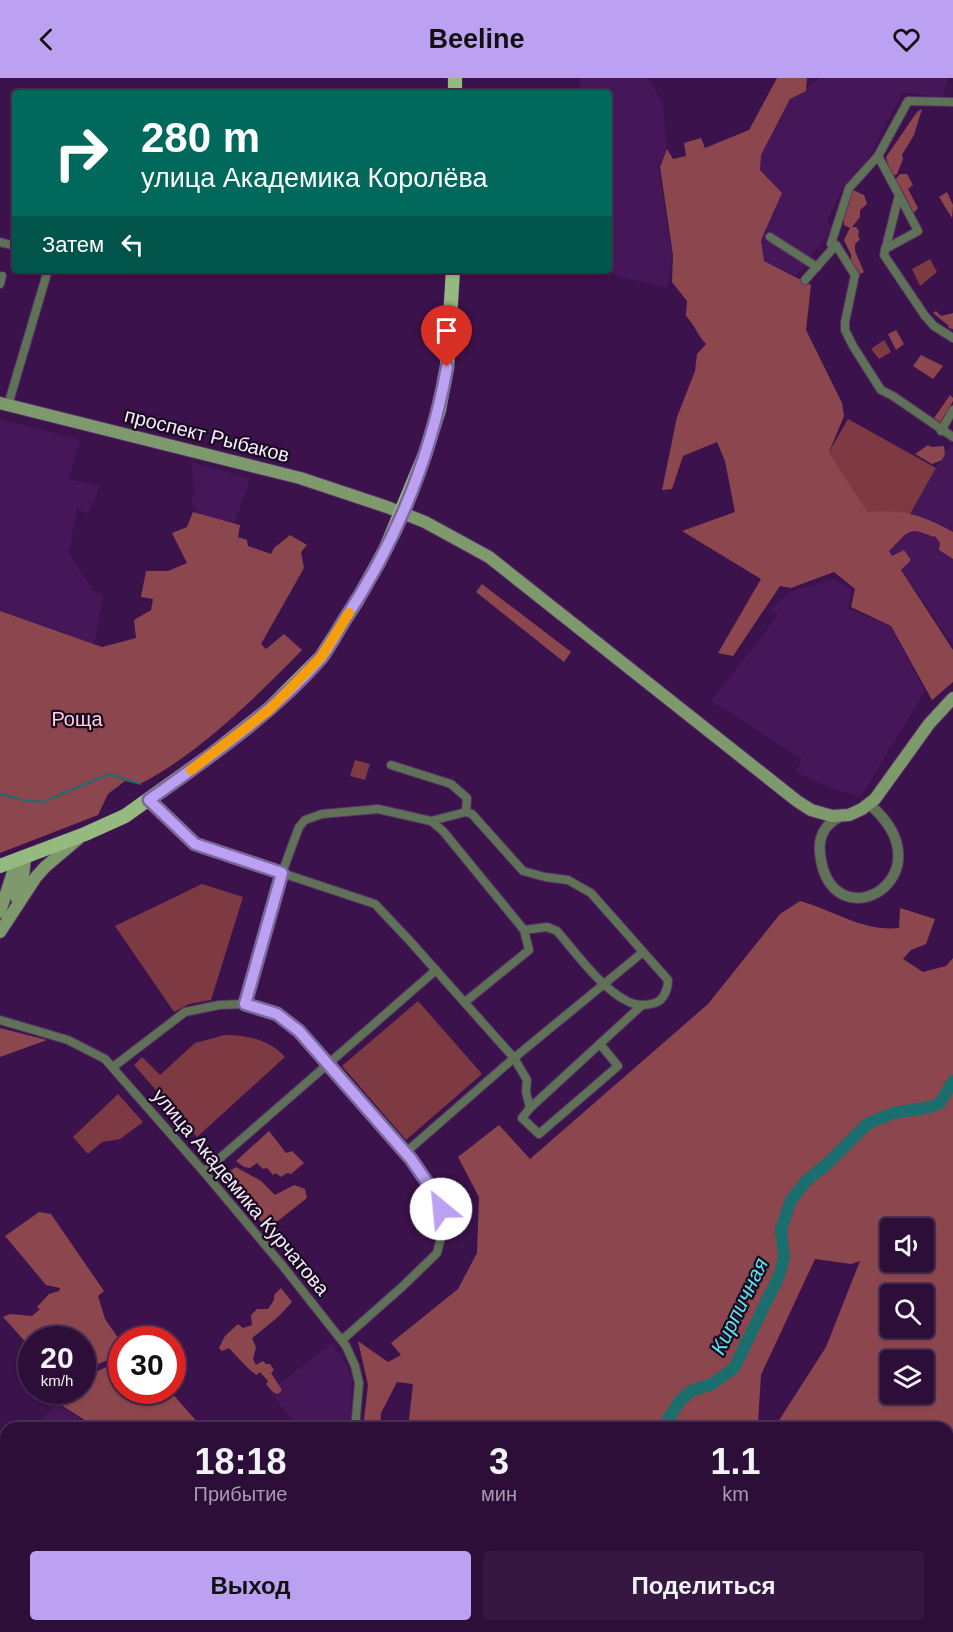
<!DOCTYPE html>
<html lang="ru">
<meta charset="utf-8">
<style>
body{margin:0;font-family:Helvetica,sans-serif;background:#351741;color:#f1f3f6;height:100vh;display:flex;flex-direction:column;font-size:22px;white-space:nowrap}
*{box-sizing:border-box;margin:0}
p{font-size:20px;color:#a79cae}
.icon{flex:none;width:33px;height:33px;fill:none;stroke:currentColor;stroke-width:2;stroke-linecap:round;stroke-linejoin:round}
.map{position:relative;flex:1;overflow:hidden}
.details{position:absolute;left:0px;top:1344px;width:954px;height:210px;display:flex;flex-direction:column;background:#2d0e39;border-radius:18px 18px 0 0;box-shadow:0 2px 4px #0004,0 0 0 2px #482e53}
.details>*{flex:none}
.top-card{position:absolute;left:12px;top:12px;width:600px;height:183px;border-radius:6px;box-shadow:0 2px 4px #0004,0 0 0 2px #482e53;background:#00695c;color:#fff;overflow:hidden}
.buttons{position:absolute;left:880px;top:1140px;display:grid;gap:12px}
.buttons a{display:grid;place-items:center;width:54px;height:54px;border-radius:6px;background:#2d0e39;box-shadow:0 2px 4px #0004,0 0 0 2px #482e53;font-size:30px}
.speed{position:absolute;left:18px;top:1248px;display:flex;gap:12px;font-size:30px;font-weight:700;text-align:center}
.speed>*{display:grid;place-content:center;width:78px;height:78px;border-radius:50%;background:#2d0e39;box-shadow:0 2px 4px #0004,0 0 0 2px #482e53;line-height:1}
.speed small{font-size:15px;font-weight:400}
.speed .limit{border:9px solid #d22;background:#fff;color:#111}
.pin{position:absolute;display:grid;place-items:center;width:51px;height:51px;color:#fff;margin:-62px -26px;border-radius:50% 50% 50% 0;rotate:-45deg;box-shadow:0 0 6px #0007}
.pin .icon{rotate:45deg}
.me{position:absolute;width:66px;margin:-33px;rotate:332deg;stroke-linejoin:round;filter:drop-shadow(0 0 4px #0008)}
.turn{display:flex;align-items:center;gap:21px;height:126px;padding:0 30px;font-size:27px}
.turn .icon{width:78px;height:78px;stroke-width:2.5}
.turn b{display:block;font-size:42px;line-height:51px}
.then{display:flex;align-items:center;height:57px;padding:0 30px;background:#0003;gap:12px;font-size:22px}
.eta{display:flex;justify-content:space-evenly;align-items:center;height:102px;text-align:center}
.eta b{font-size:36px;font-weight:700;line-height:42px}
.primary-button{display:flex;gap:12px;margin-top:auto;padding:12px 30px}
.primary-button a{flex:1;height:69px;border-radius:6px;background:#bca0f2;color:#111;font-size:24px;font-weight:700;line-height:69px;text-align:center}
.primary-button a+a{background:#351741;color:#f1f3f6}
header{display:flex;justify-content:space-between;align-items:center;height:78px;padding:0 30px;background:#bca0f2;color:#111;font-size:27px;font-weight:700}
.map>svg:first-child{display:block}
.built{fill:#451758}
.green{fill:#7e3a42}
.forest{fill:#8c464e;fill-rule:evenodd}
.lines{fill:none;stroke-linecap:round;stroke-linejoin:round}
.stream{stroke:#1a6e6e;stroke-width:2}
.river{stroke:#1a6e6e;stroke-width:12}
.minor-casing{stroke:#563164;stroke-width:10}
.tertiary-casing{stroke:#563164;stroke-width:12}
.secondary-casing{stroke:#563164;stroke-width:14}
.primary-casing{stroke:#563164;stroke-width:15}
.minor{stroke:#5f7156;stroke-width:8}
.tertiary{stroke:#5f7156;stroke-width:10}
.secondary{stroke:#7e9a6d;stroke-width:12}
.primary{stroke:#95ba80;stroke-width:14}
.route-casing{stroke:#7a689d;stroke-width:15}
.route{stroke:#bca0f2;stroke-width:10}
.slow{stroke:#f59e0b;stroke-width:10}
.labels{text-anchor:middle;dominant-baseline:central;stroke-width:4.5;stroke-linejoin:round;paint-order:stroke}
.street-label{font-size:20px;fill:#f6edfb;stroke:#1a0922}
.park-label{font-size:20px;fill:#fed2d4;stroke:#1a0922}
.water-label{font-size:21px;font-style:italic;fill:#53eae9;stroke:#1a0922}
</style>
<header><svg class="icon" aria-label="back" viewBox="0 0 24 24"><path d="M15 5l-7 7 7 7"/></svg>Beeline<svg class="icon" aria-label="heart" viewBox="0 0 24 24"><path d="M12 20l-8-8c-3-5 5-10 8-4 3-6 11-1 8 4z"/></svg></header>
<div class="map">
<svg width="953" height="1554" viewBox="0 0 953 1554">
<rect width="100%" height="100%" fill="#3c124c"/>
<g class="built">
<polygon points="579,0 648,0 663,25 667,72 658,89 672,177 668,210 620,199 606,192 609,192 609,15 580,15"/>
<polygon points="819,0 949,0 943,19 903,14 868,81 842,111 827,143 834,149 796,198 764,183 761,162 782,115 760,91 761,77 791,21"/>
<polygon points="0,341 80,362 68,401 100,408 88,436 77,430 69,475 92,512 104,518 93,569 0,537"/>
<polygon points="951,367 953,368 953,460 910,436 936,390"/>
<polygon points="192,384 250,401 234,446 198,435 191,423 194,413"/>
<polygon points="920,451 935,458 940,465 939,473 953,481 953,567 888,473 911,452"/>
<polygon points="834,501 852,512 848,531 890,548 925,613 861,719 831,710 796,694 802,681 711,623 778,537 769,532 790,514"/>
<polygon points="332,1265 347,1288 352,1302 350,1350 298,1350 270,1313"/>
<polygon points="58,1326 93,1350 31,1350"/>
<polygon points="6,1373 6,1489 0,1494 0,1378"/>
<polygon points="132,1548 174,1548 178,1553 125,1554"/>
</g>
<g class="green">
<polygon points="930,181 937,194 920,208 912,191"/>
<polygon points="884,262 891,274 879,281 871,271"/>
<polygon points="848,341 936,390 910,436 868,434 829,374"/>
<polygon points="355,682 370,686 365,702 350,698"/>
<polygon points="202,806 243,819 211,922 189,926 174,934 115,848"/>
<polygon points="418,923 482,996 406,1062 342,988"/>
<path d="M225,957C247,957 270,962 285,979L197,1059L134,987L142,979L160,997L195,965Z"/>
<polygon points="118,1016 143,1044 120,1061 102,1064 88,1076 73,1059"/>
</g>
<g class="forest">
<path d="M777,0H807L806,13L790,21L761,77L760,92L782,115L761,162L764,183L811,207L806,252L842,325L844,338L829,374L868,434C904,431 922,437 953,454V481L939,472L940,465L935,458L933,459C907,447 908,455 889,473L892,478L904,472L911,482L901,492L953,572V604L932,622L891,548L851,529L855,511L834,494L791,510L780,508L733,578L718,575L761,501L682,453L735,434L725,383L717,364L683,378L672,411L662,412L677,339L695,293L697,276L706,266C697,257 695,247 686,238L687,223L672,204L673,177L660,89L667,71L673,81L686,78L684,65L701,60L705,70L749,52Z"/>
<polygon points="922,31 914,57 902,77 903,81 897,96 891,99 886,79 917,34"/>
<polygon points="900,96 907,96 913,107 908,111 918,130 913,136 895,102"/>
<polygon points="853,112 864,117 867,126 860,132 860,139 852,149 856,149 859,153 858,158 860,161 855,166 855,173 864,194 858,197 851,189 851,177 844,162 850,150 844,147 843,133"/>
<polygon points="947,114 953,127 952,140 939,119"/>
<polygon points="936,233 941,238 953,235 953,251 948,250 949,248 933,235"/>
<polygon points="896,252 904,266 896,272 888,256"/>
<polygon points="921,277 943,288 933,301 913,288"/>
<polygon points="950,317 953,320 953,323 941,345 934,340"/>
<polygon points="928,367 931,369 944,368 945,376 942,382 932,386 915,376"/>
<path d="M193,434L240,447L238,459L247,462L248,468L271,476L274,470L290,457L307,467L301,474L304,490L261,566L266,571L284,556L302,572C256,619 199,676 140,706L125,703L108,716L98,737L0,775V533L102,569L136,560L134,542L151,532L153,521L141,519L146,493H168L187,485L172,455L187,449Z"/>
<polygon points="482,506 571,574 564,584 476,514"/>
<path d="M800,823C833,832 863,854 899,850L900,830L935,841L926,866L911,872L903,881L923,894L946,888L953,880V1554H403L404,1548H948V1350H408L413,1306L397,1304L381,1335L380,1350H363L368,1307L358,1263L388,1284L401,1277L391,1265L458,1211L477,1175L479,1119L458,1079L499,1047L530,1081L708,926L780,836ZM891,1150H924V1184H891ZM815,1181L851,1186L860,1183L826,1269L776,1347L758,1345L761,1297ZM891,1216H924V1250H891ZM891,1282H924V1316H891Z"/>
<polygon points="0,950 47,962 0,979"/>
<polygon points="269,1053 286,1075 292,1073 304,1085 291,1096 287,1095 281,1099 276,1095 273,1097 267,1090 263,1091 257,1085 250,1090 244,1089 236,1083"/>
<polygon points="236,1089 261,1103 275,1117 294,1107 305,1111 307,1120 274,1146 289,1171 270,1148 262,1145 226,1099 228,1094"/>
<polygon points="39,1134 51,1136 104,1213 98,1218 105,1241 121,1264 121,1276 83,1293 82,1262 32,1262 31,1270 3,1239 10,1236 32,1238 40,1231 37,1229 49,1216 59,1213 60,1210 46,1207 5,1158"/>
<path d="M281,1210L292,1224L278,1239L252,1260L256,1269L253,1281L256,1287L263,1283L266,1286H270L274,1292L271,1295L282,1312L278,1316L273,1314L266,1306L268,1303L260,1294L257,1297C249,1293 237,1278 229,1270L222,1273L219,1270L225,1258L238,1246L243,1250L252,1247L251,1237L257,1231H268L274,1222V1217Z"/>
<polygon points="121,1282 122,1312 170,1313 199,1346 195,1350 97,1350 58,1325 64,1313 82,1312 83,1300"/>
<polygon points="300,1548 370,1548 370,1554 293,1554"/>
</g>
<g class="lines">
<polyline class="stream" points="0,716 22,722 43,724 109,696 140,706"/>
<g class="river">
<polyline points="666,1350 665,1346 679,1324 691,1313 712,1306 734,1290 779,1198 784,1179 781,1151 791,1122 806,1103 828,1085 867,1046 893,1035 930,1029 940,1025 953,1003"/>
<polyline points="648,1548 648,1554"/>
</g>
<g class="minor-casing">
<g id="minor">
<polyline points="953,24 908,23 878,78 849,110 831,166 836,167 855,197 845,244 845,252 853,268 881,312 893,318 953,359"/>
<polyline points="878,78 899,117 884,177 925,238 934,248 953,260"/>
<polyline points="770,159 817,189"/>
<polyline points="0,164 15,168"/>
<polyline points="885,171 918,153 899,117"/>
<polyline points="805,202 836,167"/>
<polyline points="0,206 2,198"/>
<polyline points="8,327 48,192"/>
<polyline points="941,353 953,332"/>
<polyline points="391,687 451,706 467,720 466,734"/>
<polyline points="149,722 195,766 375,826 409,862 514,980 527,1002 526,1014 530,1030 641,928"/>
<path d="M431,743L466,734L472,736L523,793L545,799L568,802L591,815L668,902C668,911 664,922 655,925C645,928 636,928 627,923C601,910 576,875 557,853L547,849L524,852"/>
<polyline points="245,926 282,795 299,749 305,742 322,736 378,731 431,743 443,753 524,852 529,872 465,924"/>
<polyline points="0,942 68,962 105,981 204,1094 282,1187 346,1268 355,1288 359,1305 355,1350"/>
<polyline points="113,989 185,934 219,927 245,926 277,936 299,953 411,1081 433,1113 441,1131 442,1155 437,1175 403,1208 342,1262"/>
<polyline points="530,1030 522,1040 539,1056 618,988 600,966"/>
<polyline points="405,1075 514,980 643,874"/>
<polyline points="204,1094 436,892"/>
<polyline points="214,1554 222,1548"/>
</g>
</g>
<g class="tertiary-casing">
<path id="tertiary" d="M841,738C825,746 818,758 820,776C831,868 953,798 869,726"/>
</g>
<g class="secondary-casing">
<g id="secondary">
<polyline points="0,325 300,400 387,429 425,444 489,479 797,723 811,732 832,738 849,737 862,731 875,721 929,646 953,620"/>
<polyline points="16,819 23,800 25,779"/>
<polyline points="0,834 17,782"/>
<polyline points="0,854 36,799 45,789 78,761"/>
</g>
</g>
<g class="primary-casing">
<g id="primary">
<polyline points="455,0 455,15"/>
<polyline points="0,788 85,756 125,738 212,676 269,631 321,579 357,523 386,470 425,376 439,332 447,289 453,192"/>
</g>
</g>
<use href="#minor" class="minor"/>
<use href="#tertiary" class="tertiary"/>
<use href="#secondary" class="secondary"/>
<use href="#primary" class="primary"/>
</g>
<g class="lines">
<g class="route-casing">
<path id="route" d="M441,1131L433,1113L411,1081L299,953L277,936L245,926L282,795L195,766L149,722C209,679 272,636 321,580C330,568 337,554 345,541C395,465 431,379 447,289"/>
</g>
<use href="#route" class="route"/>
<polyline class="slow" points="191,692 269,632 321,579 349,535"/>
</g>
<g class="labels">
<g class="street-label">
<text transform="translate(207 357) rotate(14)">проспект Рыбаков</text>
<text transform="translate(241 1114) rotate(50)">улица Академика Курчатова</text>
</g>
<g class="park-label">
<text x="77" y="641">Роща</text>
</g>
<g class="water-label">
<text transform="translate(739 1228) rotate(-64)">Кирпичная</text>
</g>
</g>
</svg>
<div class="buttons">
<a><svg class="icon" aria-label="sound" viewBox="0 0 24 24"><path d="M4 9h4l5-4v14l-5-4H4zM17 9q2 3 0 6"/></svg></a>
<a><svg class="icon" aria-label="search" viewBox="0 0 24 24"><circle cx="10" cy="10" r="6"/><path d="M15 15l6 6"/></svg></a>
<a><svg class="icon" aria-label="layers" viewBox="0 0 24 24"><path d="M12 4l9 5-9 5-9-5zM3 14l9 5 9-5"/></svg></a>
</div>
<div class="speed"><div>20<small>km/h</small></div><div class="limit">30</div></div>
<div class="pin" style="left:447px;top:289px;background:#d93025"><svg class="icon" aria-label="arrive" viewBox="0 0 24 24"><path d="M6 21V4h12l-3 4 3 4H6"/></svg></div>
<svg class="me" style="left:441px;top:1131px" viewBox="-20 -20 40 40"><circle r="19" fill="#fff"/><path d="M0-13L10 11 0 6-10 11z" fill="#bca0f2"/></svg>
<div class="top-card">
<div class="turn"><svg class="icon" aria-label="right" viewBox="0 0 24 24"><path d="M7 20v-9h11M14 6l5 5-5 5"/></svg><div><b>280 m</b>улица Академика Королёва</div></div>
<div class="then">Затем<svg class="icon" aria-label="left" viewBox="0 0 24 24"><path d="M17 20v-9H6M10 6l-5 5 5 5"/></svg></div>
</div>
<section class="details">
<div class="eta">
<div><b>18:18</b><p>Прибытие</p></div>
<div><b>3</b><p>мин</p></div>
<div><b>1.1</b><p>km</p></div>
</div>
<div class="primary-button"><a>Выход</a><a>Поделиться</a></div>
</section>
</div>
